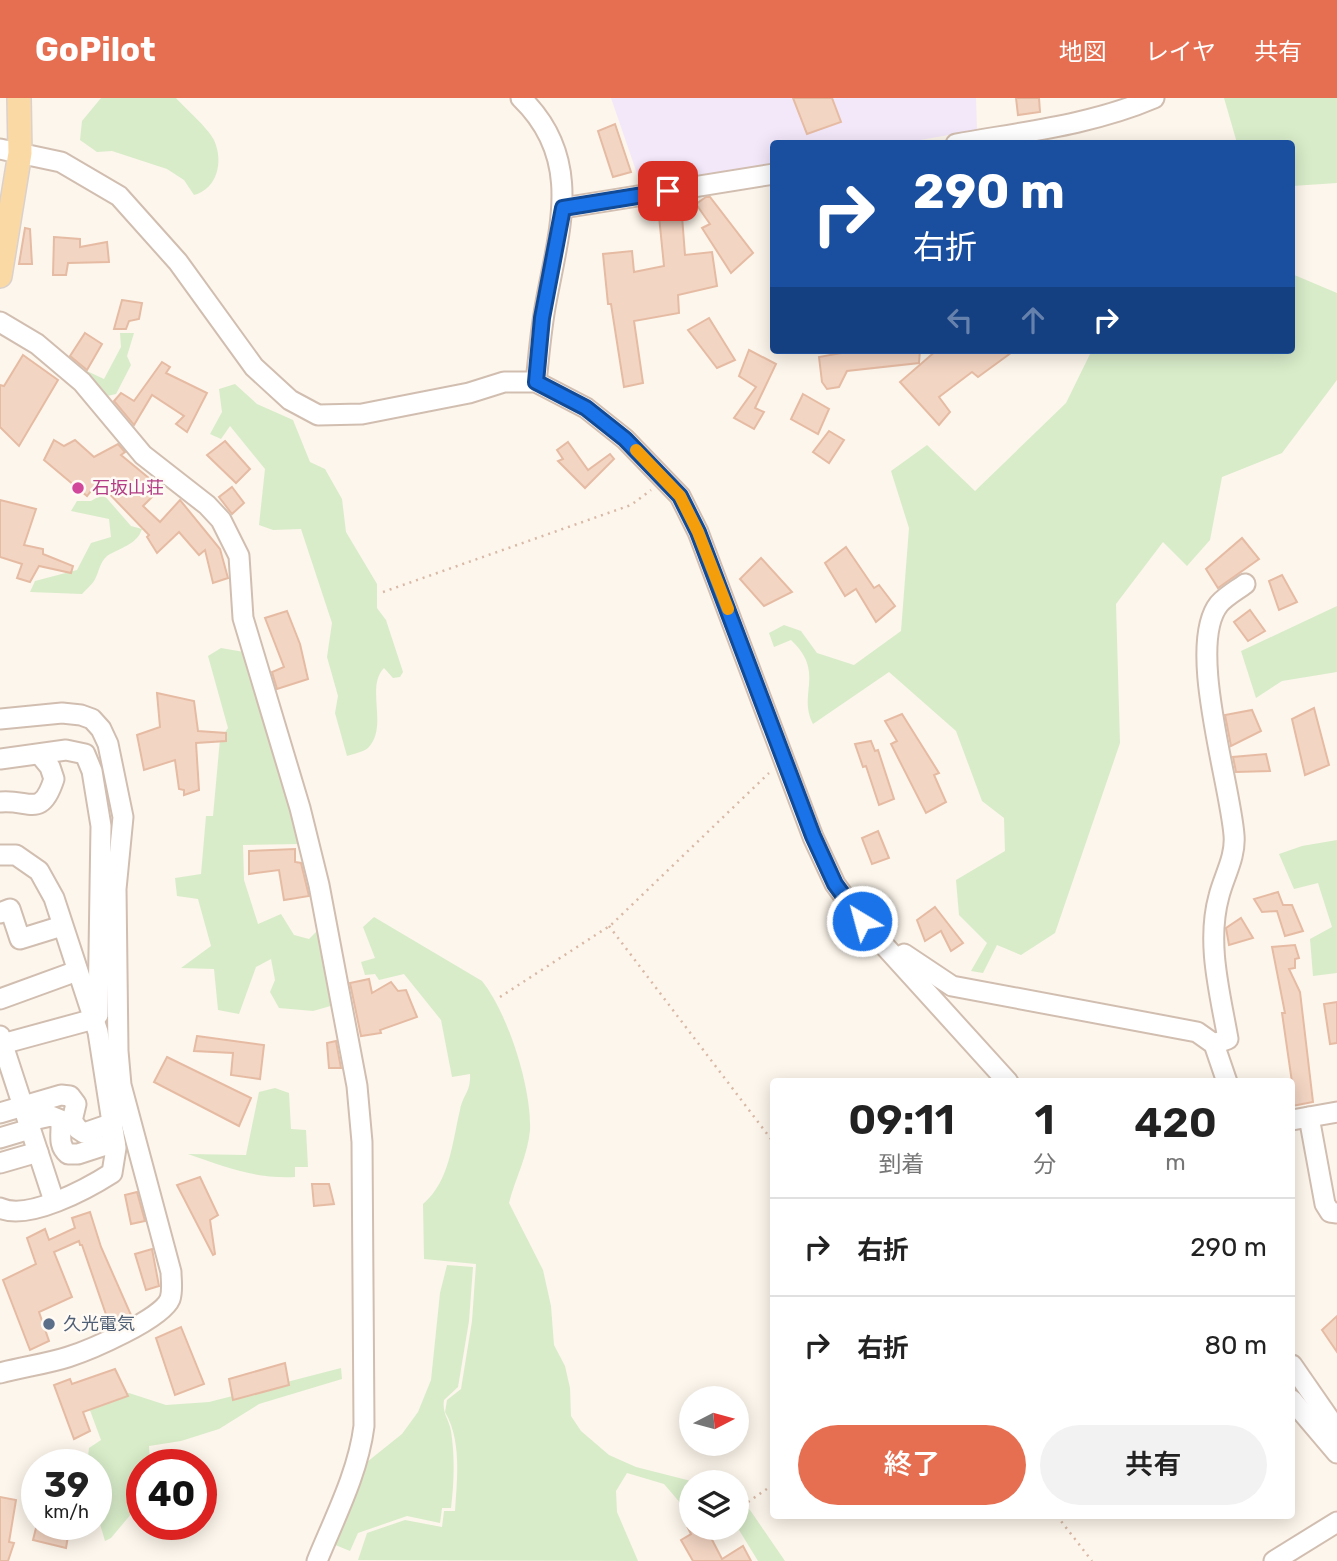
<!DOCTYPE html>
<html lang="ja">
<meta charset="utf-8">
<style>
body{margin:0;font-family:Rubik,"Noto Sans JP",sans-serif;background:#f2f2f2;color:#222;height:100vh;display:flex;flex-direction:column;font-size:26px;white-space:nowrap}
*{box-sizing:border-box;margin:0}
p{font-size:23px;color:#767676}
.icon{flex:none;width:38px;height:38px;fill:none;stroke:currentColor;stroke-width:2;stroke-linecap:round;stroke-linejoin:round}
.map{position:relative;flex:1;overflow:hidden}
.sheet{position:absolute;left:770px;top:980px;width:525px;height:441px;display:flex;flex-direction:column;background:#fff;border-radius:7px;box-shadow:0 4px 18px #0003}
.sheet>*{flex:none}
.hud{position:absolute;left:770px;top:42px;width:525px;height:214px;border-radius:7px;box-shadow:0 4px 18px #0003;background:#1a4fa0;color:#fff;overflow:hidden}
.needle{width:46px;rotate:84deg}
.fabs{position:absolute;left:679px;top:1288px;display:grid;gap:14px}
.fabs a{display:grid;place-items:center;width:70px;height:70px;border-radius:50%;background:#fff;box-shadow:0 4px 18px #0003;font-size:35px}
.speed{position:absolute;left:21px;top:1351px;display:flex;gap:14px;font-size:35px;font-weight:700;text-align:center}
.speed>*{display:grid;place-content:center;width:91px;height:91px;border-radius:50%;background:#fff;box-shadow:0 4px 18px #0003;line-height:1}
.speed small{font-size:18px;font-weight:400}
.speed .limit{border:10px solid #d22;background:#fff;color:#111}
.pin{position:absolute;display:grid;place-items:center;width:60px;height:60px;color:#fff;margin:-30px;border-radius:14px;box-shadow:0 4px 10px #0006}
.me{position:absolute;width:77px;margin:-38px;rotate:323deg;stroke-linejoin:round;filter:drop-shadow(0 0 5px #0008)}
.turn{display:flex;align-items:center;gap:24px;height:147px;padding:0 28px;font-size:32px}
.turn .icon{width:91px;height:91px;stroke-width:2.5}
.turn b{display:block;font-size:49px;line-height:60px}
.lanes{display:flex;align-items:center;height:66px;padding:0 28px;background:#0003;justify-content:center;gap:35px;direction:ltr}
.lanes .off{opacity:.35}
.eta{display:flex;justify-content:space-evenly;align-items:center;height:119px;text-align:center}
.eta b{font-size:42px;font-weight:600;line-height:49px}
.action{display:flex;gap:14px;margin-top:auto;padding:14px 28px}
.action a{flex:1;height:80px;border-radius:42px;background:#e76f51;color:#fff;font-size:28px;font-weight:600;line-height:80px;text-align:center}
.action a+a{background:#f2f2f2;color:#222}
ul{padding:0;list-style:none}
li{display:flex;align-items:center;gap:21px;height:98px;padding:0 28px;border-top:2px solid #e0e0e0}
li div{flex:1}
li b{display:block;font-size:26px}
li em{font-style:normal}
header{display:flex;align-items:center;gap:42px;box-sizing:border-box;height:98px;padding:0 35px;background:#e76f51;color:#fff}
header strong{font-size:33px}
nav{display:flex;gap:38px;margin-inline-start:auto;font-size:24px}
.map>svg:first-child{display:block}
.education{fill:#f3e8fa}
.green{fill:#d8ecc9}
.building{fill:#f3d5c3;stroke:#e6bba3;stroke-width:2}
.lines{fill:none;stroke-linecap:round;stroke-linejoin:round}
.minor-casing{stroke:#d1beb0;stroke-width:23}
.major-casing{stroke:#dad1cd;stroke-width:26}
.path{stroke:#d9b8a5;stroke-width:2.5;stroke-dasharray:2 5;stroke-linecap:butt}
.minor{stroke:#fff;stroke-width:19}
.major{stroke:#fbd9a5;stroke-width:23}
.route-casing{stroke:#114b97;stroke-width:18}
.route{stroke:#1a73e8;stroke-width:12}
.slow{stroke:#f59e0b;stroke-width:12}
.hotel-dot{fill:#d1479c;stroke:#fffaf3;stroke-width:2.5}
.service-dot{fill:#5c6f8a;stroke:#fffaf3;stroke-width:2.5}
.labels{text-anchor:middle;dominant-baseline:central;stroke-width:5;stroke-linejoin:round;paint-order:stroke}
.hotel-label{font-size:18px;fill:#b23c85;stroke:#fffaf3;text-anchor:start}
.service-label{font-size:18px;fill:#4e5e75;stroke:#fffaf3;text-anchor:start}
</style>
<header>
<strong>GoPilot</strong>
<nav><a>地図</a><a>レイヤ</a><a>共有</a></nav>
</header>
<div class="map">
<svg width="1337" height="1463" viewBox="0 0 1337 1463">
<rect width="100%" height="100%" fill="#fdf6ec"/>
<polygon class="education" points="611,0 976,0 977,32 903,45 774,46 773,69 643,93"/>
<g class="green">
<path d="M101,0H176C186,11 208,30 214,42C224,64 217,91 194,97L184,82L167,71L112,53L97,54L80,42L82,23Z"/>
<polygon points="1224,0 1337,0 1337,85 1292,88 1292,46 1237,45"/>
<path d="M1292,176L1337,195V282L1282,355L1222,379L1210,442L1187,468L1163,444L1116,506L1120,645L1055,835L1021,857L997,847L983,875L971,873L987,845L959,817L956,782L1005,753L1004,720L982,703L956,633L889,574L813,626C797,595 826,575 791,542L774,549L769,535L784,527L801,533L817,555L854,567L901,533L909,430L891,373L927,347L975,393L1066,305L1092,252H1292Z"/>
<polygon points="120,235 134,235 127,258 131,267 116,296 103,299 74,267 104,281 121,249"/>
<path d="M235,286L257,306L293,322L310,364L325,371L342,401L346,434L377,486V510L386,522L403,574L400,579L393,580L384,570C365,589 389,629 368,650C363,654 353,656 347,658L335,615L338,598L327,559L332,525L301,431L273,432L259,427L265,371L230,328L221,341L210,336L222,314L219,291Z"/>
<path d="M103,396L131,428L142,431C137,447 119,450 107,458C99,465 99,475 94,483C91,487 86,492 82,496L30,494L35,483L77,472L91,445L111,439L109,421L71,413L77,403H91Z"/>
<polygon points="1337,508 1337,574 1282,583 1256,600 1241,553"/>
<polygon points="221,550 244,554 300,746 243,747 244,782 258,826 281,816 294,837 309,841 318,832 334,907 313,913 279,910 270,894 275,882 271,861 256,869 239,916 218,912 214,871 181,870 211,848 198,801 177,798 175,780 201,776 206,718 213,718 220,641 228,630 208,558"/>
<polygon points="1337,742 1337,875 1313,878 1310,841 1332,829 1318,785 1294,791 1279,756 1302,748"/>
<path d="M374,819L482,883C508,915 532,991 530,1032C528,1057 515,1081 509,1105L543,1172L551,1208L554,1247L565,1268L570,1290L571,1318L581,1333L609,1357L636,1369L695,1384H691V1409L682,1407L664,1386L627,1375L616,1393L617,1414L638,1463L358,1462L367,1435L405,1422L442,1429L444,1413H455C457,1381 462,1343 445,1314L447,1302L461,1291L472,1223L476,1166L424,1161L423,1106C450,1083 452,1045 460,1012C463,996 471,994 470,976L452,979L441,922L404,876L379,882L375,876L365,877L361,864L375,860L363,829Z"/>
<path d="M275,990L289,995L291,1031L306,1032L308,1069H295V1079C254,1081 226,1069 188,1056L246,1057L259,994Z"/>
<path d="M447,1167L473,1169L469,1223L458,1289L444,1302C442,1316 449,1321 451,1333C455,1359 454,1385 451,1410H442L440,1425L407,1418L358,1435L350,1453L333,1446L357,1394L367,1364L402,1336L418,1314L431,1282L440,1195Z"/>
<polygon points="341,1270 342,1281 259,1306 219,1331 181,1343 149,1348 150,1367 142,1367 142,1403 111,1440 105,1443 100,1426 96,1425 96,1367 87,1367 89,1350 101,1342 88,1307 129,1295 166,1307 209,1304"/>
<polygon points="737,1403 750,1412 785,1463 758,1463 739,1432 730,1430 737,1430"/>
</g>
<g class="building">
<polygon points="793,0 832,0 841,24 807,36"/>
<polygon points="1016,0 1039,0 1040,14 1018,17"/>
<polygon points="615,26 631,74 613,79 598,33"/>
<polygon points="706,99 710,99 753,155 731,175 702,130 710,126 696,106"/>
<polygon points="681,105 685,157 712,154 717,188 678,197 679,215 634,223 643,285 624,289 611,206 608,206 603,156 632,153 634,174 664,168 658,108"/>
<polygon points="25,130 30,131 32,166 19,166"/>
<polygon points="54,139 80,141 80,149 107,144 109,164 68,165 66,177 53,177"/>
<polygon points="122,202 142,205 139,221 129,223 126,231 114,231"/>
<polygon points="709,220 735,262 717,270 688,232"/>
<polygon points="85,235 102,246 87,272 70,258"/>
<polygon points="749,252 776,266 755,310 764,314 754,331 734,320 756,289 739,278"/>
<polygon points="858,252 920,252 919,265 847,273 839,289 827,291 822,284 819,259"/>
<polygon points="937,252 1015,252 978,279 972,274 939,299 950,314 939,327 900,284"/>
<polygon points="23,257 58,282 19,348 0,329 0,287 4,288"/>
<polygon points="162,264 170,269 166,275 207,295 187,334 176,326 184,318 152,297 134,327 114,303 121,295 134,303"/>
<polygon points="803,296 829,311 818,336 791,321"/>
<polygon points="829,333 844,342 829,365 813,354"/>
<polygon points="54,342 64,348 75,342 94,359 118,346 125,354 121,357 161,390 143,408 160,424 180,402 220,451 228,480 213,485 205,452 199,457 179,434 157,455 147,439 149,437 98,384 87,398 44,362"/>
<polygon points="225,343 250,371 236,385 207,357"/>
<polygon points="568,344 588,372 610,356 614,361 585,390 558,363 563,361 557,352"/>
<polygon points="232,389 244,405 232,416 219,399"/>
<polygon points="0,402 36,411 24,447 43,451 43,456 73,468 71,475 39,468 30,484 17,480 22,466 0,459"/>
<polygon points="1242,440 1259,461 1218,490 1206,471"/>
<polygon points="846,449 874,490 879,487 895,508 876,524 856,491 845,498 825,465"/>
<polygon points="761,460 792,494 764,508 740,481"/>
<polygon points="1282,477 1297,504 1279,512 1269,483"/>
<polygon points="1250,512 1265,533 1248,543 1234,524"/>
<polygon points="287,513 300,546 308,581 277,591 272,574 284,569 265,520"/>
<polygon points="157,595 194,603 198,633 226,635 226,643 196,645 199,692 184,697 184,692 179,691 175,662 144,672 137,637 160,629"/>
<polygon points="1314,610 1329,667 1305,677 1292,621"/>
<polygon points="1252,612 1261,633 1231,648 1225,617"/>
<polygon points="902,616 939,675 934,677 946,704 926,715 891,646 897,643 885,623"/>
<polygon points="871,643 875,653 878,652 894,701 879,707 866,668 863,669 855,646"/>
<polygon points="1266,656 1270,673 1236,674 1233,659"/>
<polygon points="878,733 889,760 872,766 862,740"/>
<polygon points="295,751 295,764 301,765 309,798 284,802 279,772 249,776 249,753"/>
<polygon points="1278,794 1283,807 1292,807 1303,833 1285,838 1277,813 1262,814 1254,801"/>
<polygon points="935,809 963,845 951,853 941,833 925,843 917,822"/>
<polygon points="1241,820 1253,840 1229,847 1226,830"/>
<polygon points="1295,847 1299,860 1295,861 1295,870 1289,871 1300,894 1313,1004 1292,1008 1292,984 1282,915 1285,915 1272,849"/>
<polygon points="369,881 372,895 391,884 398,893 406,892 417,919 380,932 381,935 361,938 350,885"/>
<polygon points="1337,904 1337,945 1330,946 1324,906"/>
<polygon points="197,938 264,947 260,981 231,977 233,955 194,953"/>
<polygon points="336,943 341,970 329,970 327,945"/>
<polygon points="167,959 251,1000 239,1028 154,984"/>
<polygon points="200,1079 218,1117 210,1122 215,1156 213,1157 177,1087"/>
<polygon points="312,1086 329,1086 334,1106 314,1108"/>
<polygon points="137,1094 145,1123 131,1126 125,1097"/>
<polygon points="90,1114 101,1149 131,1217 110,1228 82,1147 80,1147 79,1143 54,1154 72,1199 39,1214 49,1243 30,1252 3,1182 36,1166 27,1140 45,1131 49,1142 75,1130 72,1120"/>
<polygon points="152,1151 159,1188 146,1192 135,1156"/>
<polygon points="1337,1218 1337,1254 1322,1232"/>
<polygon points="181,1229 204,1286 175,1297 156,1240"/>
<polygon points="285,1265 289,1287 233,1302 229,1281"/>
<polygon points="115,1271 128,1298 83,1314 90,1333 74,1341 54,1287 70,1281 72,1286"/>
<polygon points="0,1399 16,1402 9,1444 14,1445 8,1463 0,1463"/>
<polygon points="37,1426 70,1426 66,1450 33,1442"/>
<polygon points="688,1430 706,1430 722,1461 743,1448 751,1463 693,1463 681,1442 691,1436"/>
</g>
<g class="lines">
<g class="minor-casing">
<g id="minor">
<path d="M521,0C583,60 560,129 546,204C541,230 539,257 536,284"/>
<path d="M956,46C1023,34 1091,27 1154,0"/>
<polyline points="0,51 61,64 119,98 178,164 254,269 290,302 318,317 362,316 469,295 504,284 536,284 586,310 625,341 680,398 698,434 813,739 835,786 862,823 1008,984"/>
<polyline points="563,110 774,76"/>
<path d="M0,224L37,246L82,284L143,357L207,407L221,422L239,458L243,520L300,710L319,787L357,988L362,1044L364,1328C358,1375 335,1419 317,1463"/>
<path d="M0,621L62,615L81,617L92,621L101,631L108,646L123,719L116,791L118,953L121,987L171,1174C171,1182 173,1192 170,1201C162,1221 90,1252 68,1259C46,1266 22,1269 0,1275"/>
<polyline points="0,661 66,652 85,656 92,673 101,728 98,917"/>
<path d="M0,704C30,701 41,721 54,681L50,669L41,658"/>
<path d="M0,757H16L39,773L54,800L98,934L116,1050L112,1075C87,1091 28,1123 0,1110"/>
<polyline points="0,815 10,811 20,841 62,828"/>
<polyline points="904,856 952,888 1197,934 1214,946 1227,984"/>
<polyline points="0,901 77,873"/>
<polyline points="0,938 54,1103"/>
<polyline points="2,946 94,921"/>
<path d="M1214,946L1228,941C1220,895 1206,845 1219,798C1224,778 1236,759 1234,737C1230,684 1186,547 1219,506C1226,498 1237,492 1245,486"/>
<polyline points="0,1015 61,997 70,998 76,1006 72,1023 78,1031 84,1035 113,1025"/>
<polyline points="1309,1019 1325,1106 1330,1114 1337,1115"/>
<polyline points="1292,1022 1337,1014"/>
<path d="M28,1023L51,1018L61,1022C62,1035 57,1047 68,1056H78L115,1044"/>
<polyline points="0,1040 30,1031"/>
<polyline points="0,1065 38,1054"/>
<polyline points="1292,1267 1337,1332"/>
<polyline points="1292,1302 1337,1355"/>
<polyline points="1274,1463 1337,1424"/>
</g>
</g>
<g class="major-casing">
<polyline id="major" points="0,178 20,55 19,0"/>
</g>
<g class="path">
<polyline points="383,494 631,407 651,392"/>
<polyline points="609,828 774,1045"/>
<polyline points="500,899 611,827 769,675"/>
<polyline points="748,1404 774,1386"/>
<polyline points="1057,1418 1092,1463"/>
</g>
<use href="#minor" class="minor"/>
<use href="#major" class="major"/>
</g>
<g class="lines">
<g class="route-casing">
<polyline id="route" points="668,93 563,110 542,220 536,284 586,310 625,341 680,398 698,434 813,738 835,786 862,823"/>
</g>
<use href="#route" class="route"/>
<polyline class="slow" points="636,352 680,398 698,434 728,511"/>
</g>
<circle class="hotel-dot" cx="78" cy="390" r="7"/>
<circle class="service-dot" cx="49" cy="1226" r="7"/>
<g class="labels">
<g class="hotel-label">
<text x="92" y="390">石坂山荘</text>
</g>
<g class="service-label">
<text x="63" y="1226">久光電気</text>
</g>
</g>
</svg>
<div class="fabs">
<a><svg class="needle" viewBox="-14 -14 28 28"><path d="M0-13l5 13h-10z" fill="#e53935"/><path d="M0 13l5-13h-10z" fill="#767676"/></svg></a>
<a><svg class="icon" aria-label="layers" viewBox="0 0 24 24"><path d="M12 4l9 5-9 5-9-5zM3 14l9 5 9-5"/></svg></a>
</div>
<div class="speed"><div>39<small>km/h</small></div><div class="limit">40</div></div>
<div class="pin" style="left:668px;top:93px;background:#d93025"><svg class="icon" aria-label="arrive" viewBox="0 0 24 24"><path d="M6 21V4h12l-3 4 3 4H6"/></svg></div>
<svg class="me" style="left:862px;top:823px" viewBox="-20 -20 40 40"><circle r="17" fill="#1a73e8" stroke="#fff" stroke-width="3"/><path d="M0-11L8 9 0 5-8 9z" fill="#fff"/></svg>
<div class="hud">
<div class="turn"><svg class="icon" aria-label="right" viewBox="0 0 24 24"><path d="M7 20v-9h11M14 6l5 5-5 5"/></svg><div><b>290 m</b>右折</div></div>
<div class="lanes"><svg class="icon off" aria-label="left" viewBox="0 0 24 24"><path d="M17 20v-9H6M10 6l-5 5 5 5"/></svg><svg class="icon off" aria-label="ahead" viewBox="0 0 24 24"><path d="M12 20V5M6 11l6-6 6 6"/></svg><svg class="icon" aria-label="right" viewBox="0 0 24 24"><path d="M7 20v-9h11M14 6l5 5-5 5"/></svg></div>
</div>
<section class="sheet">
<div class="eta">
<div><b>09:11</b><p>到着</p></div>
<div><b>1</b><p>分</p></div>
<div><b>420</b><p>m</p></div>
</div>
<ul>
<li><svg class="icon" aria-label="right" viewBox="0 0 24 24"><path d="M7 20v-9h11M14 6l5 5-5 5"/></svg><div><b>右折</b></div><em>290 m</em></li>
<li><svg class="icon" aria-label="right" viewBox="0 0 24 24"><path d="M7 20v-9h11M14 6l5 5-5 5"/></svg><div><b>右折</b></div><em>80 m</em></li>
</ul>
<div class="action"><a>終了</a><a>共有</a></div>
</section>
</div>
